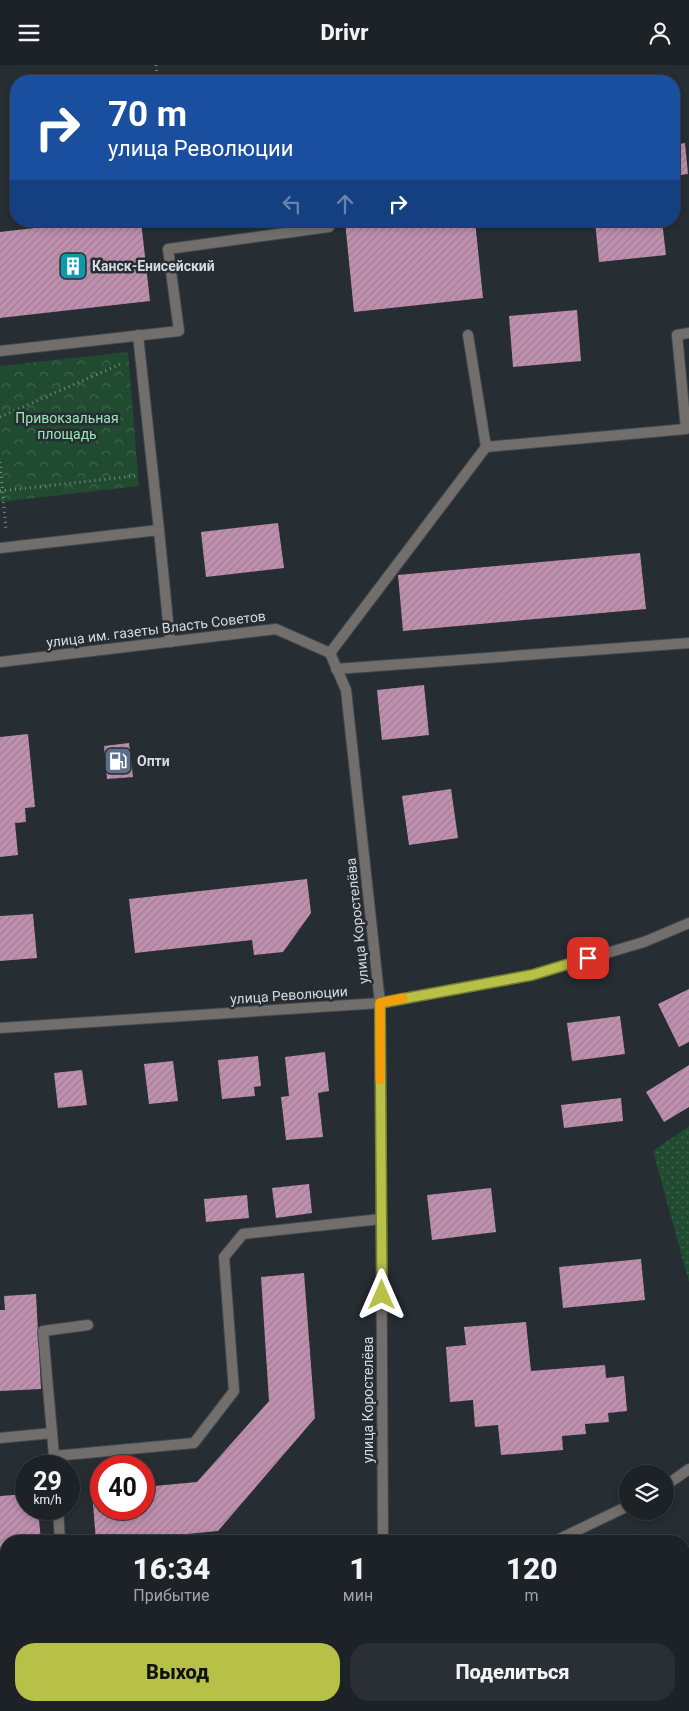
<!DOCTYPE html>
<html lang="ru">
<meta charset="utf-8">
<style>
body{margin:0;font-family:Roboto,sans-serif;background:#292f32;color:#f1f3f6;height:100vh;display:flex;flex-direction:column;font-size:19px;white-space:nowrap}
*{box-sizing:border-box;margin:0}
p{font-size:16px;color:#a0a4a7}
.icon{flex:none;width:28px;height:28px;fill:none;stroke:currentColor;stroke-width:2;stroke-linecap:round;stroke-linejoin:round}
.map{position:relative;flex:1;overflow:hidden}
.details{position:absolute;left:0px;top:1470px;width:690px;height:176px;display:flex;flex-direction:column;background:#1c2226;border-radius:20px 20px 0 0;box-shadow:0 2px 8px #0003,0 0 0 1px #3a3f43}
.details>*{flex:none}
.banner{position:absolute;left:10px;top:10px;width:670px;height:152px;border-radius:20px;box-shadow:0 2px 8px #0003,0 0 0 1px #3a3f43;background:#1a4fa0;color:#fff;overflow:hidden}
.controls{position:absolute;left:619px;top:1400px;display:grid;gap:10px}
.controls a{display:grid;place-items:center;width:55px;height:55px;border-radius:50%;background:#1c2226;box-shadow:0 2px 8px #0003,0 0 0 1px #3a3f43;font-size:25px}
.speed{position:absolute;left:15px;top:1390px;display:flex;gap:10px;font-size:25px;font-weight:700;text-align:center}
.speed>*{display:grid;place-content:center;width:65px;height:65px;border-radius:50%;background:#1c2226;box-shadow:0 2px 8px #0003,0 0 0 1px #3a3f43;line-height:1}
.speed small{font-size:12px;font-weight:400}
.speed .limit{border:8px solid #d22;background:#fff;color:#111}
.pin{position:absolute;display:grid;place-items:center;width:42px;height:42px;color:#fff;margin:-21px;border-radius:10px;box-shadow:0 2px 8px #0006}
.me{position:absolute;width:55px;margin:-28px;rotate:0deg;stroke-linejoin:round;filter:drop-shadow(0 0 4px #0008)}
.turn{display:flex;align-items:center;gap:18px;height:105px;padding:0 15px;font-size:22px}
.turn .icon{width:65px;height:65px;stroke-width:2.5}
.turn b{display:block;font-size:35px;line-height:42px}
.lanes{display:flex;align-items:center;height:48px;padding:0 15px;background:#0003;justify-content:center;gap:25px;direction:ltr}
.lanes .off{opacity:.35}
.eta{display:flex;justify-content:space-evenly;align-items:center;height:85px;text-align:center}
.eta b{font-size:30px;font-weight:800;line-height:35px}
.cta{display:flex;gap:10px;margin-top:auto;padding:10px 15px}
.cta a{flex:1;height:58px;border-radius:20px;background:#b7c148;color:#111;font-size:20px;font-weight:800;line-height:58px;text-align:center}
.cta a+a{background:#292f32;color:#f1f3f6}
header{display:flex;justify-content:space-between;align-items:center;height:65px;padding:0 15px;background:#1c2226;font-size:22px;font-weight:800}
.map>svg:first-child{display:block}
.grass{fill:url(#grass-dots)}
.forest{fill:url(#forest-crowns)}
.building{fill:url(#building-hatch)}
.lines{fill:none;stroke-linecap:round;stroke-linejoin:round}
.service-casing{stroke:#42494f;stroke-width:12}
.minor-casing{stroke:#42494f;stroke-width:12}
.tertiary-casing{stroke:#42494f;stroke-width:12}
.path{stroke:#7f858a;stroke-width:3;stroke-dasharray:1 4;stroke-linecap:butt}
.service{stroke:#726e6b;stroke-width:10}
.minor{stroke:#726e6b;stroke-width:10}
.tertiary{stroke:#726e6b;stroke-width:10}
.route-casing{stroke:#777d2f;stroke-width:12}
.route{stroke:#b7c148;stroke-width:9}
.slow{stroke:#f59e0b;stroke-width:9}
.labels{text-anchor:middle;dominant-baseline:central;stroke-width:5;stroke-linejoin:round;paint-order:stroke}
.poi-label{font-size:14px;font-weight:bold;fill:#d6dbdf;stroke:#262d33;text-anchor:start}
.park-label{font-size:14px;fill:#9de6b5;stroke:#262d33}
.street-label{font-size:14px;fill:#d6dbdf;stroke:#262d33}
</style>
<header><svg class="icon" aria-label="menu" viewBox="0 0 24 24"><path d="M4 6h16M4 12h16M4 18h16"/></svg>Drivr<svg class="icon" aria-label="person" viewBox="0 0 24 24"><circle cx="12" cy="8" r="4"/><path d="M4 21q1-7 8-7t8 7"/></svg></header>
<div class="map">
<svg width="689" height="1646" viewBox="0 0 689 1646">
<defs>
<pattern id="grass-dots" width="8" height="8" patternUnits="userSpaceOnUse" patternTransform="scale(1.25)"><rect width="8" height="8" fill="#204b30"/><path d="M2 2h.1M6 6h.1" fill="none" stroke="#40644e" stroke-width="1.8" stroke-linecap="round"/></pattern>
<pattern id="forest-crowns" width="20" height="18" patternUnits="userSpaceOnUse" patternTransform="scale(1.25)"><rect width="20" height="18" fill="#204b30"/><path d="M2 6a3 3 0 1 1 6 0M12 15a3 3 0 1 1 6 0" fill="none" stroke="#40644e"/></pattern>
<pattern id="building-hatch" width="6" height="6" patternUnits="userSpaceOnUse" patternTransform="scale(1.25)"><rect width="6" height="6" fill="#bf90ae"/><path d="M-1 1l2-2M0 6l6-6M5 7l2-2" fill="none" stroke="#9f7c93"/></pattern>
</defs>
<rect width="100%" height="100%" fill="#262d33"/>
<polygon class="grass" points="689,1061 689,1217 653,1086"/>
<polygon class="forest" points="128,287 139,421 0,437 0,301"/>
<g class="building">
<polygon points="685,78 688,109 674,111 674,80"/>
<polygon points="95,156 141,156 150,236 0,253 0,167"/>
<polygon points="345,156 475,156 483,233 354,247"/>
<polygon points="595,156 662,156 666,190 599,197"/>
<polygon points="577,245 581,296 513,302 509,251"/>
<polygon points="278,458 284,503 206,512 201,467"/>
<polygon points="640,488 646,544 403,566 398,510"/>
<polygon points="424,620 429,670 382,675 377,625"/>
<polygon points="28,669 35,742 25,743 26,757 15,758 18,790 0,792 0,672"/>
<polygon points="129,678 133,712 107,714 104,681"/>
<polygon points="451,724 458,773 409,780 402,731"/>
<polygon points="307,814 311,848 283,887 254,890 252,875 135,888 129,834"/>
<polygon points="33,849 37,893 0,896 0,851"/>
<polygon points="689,924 689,977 679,982 658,939"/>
<polygon points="620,951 625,989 572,996 567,958"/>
<polygon points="325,987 329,1026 318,1028 323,1072 286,1075 281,1032 289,1031 285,992"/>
<polygon points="258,991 261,1021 254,1022 255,1031 222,1034 218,995"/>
<polygon points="173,996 178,1036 149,1039 144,999"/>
<polygon points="689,1000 689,1042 664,1057 646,1027"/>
<polygon points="82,1005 87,1040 58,1043 54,1008"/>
<polygon points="621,1033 623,1056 564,1063 561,1040"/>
<polygon points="309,1119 312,1148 276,1153 272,1123"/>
<polygon points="491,1123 496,1167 432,1175 427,1130"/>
<polygon points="247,1130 249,1153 206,1157 204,1134"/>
<polygon points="641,1194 645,1235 563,1243 559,1202"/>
<polygon points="304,1208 315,1353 218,1466 114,1476 96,1476 92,1427 101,1426 101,1444 144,1444 144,1422 197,1417 269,1336 261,1212"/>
<polygon points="36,1229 41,1324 0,1326 0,1245 5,1245 4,1231"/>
<polygon points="526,1257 531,1306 605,1300 606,1313 624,1311 627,1346 608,1348 609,1357 585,1359 586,1369 562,1371 563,1385 501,1390 498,1360 475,1362 473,1335 450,1337 446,1282 466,1280 464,1262"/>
<polygon points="26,1429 26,1444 38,1444 41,1476 6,1476 6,1495 0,1495 0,1431"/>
<polygon points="6,1605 6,1640 25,1640 26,1646 0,1646 0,1606"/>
<polygon points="103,1640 147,1640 148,1646 105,1646"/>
<polygon points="224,1640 328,1640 332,1646 228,1646"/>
<polygon points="531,1640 637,1640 641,1646 522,1646"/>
</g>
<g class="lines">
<g class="service-casing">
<g id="service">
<polyline points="0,286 179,266 168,184 329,162"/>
<polyline points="486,382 686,364 677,270 689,268"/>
<polyline points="159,465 170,577"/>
<polyline points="0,483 159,465 138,270"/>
<polyline points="330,588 486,382 468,270"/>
<polyline points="336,604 689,578"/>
<polyline points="0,1373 52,1368"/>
<polyline points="54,1391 43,1266 88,1260"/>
<polyline points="55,1401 54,1391 194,1378 234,1326 224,1192 243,1169 381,1154"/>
<polyline points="58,1444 60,1476"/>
</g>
</g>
<g class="minor-casing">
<g id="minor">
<polyline points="0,963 380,938 532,910 644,877 689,858"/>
<polyline points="665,1421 689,1404"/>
<polyline points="555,1476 628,1441"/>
<polyline points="0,1551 6,1550"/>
</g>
</g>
<g class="tertiary-casing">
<g id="tertiary">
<polyline points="0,597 276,564 330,588 346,625 380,938 383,1476"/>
<polyline points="399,1640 401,1646"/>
</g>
</g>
<g class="path">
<polyline points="156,0 158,16"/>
<polyline points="173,156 175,165"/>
<polyline points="0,352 123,298"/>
<polyline points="0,397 6,465"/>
<polyline points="0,426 135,411"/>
</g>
<use href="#service" class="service"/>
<use href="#minor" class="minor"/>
<use href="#tertiary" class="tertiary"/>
</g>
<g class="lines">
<g class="route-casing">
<polyline id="route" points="382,1230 380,938 532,910 588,893"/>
</g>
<use href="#route" class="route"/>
<polyline class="slow" points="380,1015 380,938 403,933"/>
</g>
<defs>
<g id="building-square" transform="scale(1.4375)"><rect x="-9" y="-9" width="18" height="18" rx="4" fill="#0f9aa8" stroke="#262d33"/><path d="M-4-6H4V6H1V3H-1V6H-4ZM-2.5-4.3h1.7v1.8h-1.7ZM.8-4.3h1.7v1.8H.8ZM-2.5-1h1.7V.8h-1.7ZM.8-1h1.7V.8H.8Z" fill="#fff"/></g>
<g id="fuel-square" transform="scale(1.4375)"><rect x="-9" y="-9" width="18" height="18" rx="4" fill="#5c6f8a" stroke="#262d33"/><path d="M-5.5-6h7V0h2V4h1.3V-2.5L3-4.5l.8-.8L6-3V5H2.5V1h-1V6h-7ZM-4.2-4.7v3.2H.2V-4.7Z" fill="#fff"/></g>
</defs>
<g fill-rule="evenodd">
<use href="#building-square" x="73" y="201"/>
<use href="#fuel-square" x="118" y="696"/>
</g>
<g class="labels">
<g class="poi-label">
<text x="92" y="201">Канск-Енисейский</text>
<text x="137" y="696">Опти</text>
</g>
<g class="park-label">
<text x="67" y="353">Привокзальная<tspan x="67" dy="16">площадь</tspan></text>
</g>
<g class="street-label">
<text transform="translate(156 564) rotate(-7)">улица им. газеты Власть Советов</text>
<text transform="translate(357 856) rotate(-96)">улица Коростелёва</text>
<text transform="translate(289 930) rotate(-4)">улица Революции</text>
<text transform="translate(368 1335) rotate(-90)">улица Коростелёва</text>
</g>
</g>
</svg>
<div class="controls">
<a><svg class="icon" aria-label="layers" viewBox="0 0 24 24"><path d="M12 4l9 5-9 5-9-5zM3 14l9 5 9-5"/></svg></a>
</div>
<div class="speed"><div>29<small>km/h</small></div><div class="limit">40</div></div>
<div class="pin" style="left:588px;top:893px;background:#d93025"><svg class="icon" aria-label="arrive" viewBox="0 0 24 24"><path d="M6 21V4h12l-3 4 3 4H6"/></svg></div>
<svg class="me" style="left:382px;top:1230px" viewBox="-20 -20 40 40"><path d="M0-17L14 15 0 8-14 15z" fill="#b7c148" stroke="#fff" stroke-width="4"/></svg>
<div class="banner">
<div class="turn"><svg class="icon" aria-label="right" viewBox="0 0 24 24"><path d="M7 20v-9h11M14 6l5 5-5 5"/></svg><div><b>70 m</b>улица Революции</div></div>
<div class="lanes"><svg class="icon off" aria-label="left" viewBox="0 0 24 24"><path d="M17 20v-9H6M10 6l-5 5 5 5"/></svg><svg class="icon off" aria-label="ahead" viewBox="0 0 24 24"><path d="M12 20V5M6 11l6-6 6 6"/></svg><svg class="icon" aria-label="right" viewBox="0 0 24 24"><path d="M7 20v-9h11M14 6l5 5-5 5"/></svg></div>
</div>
<section class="details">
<div class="eta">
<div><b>16:34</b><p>Прибытие</p></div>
<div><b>1</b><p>мин</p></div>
<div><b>120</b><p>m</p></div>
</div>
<div class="cta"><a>Выход</a><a>Поделиться</a></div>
</section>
</div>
